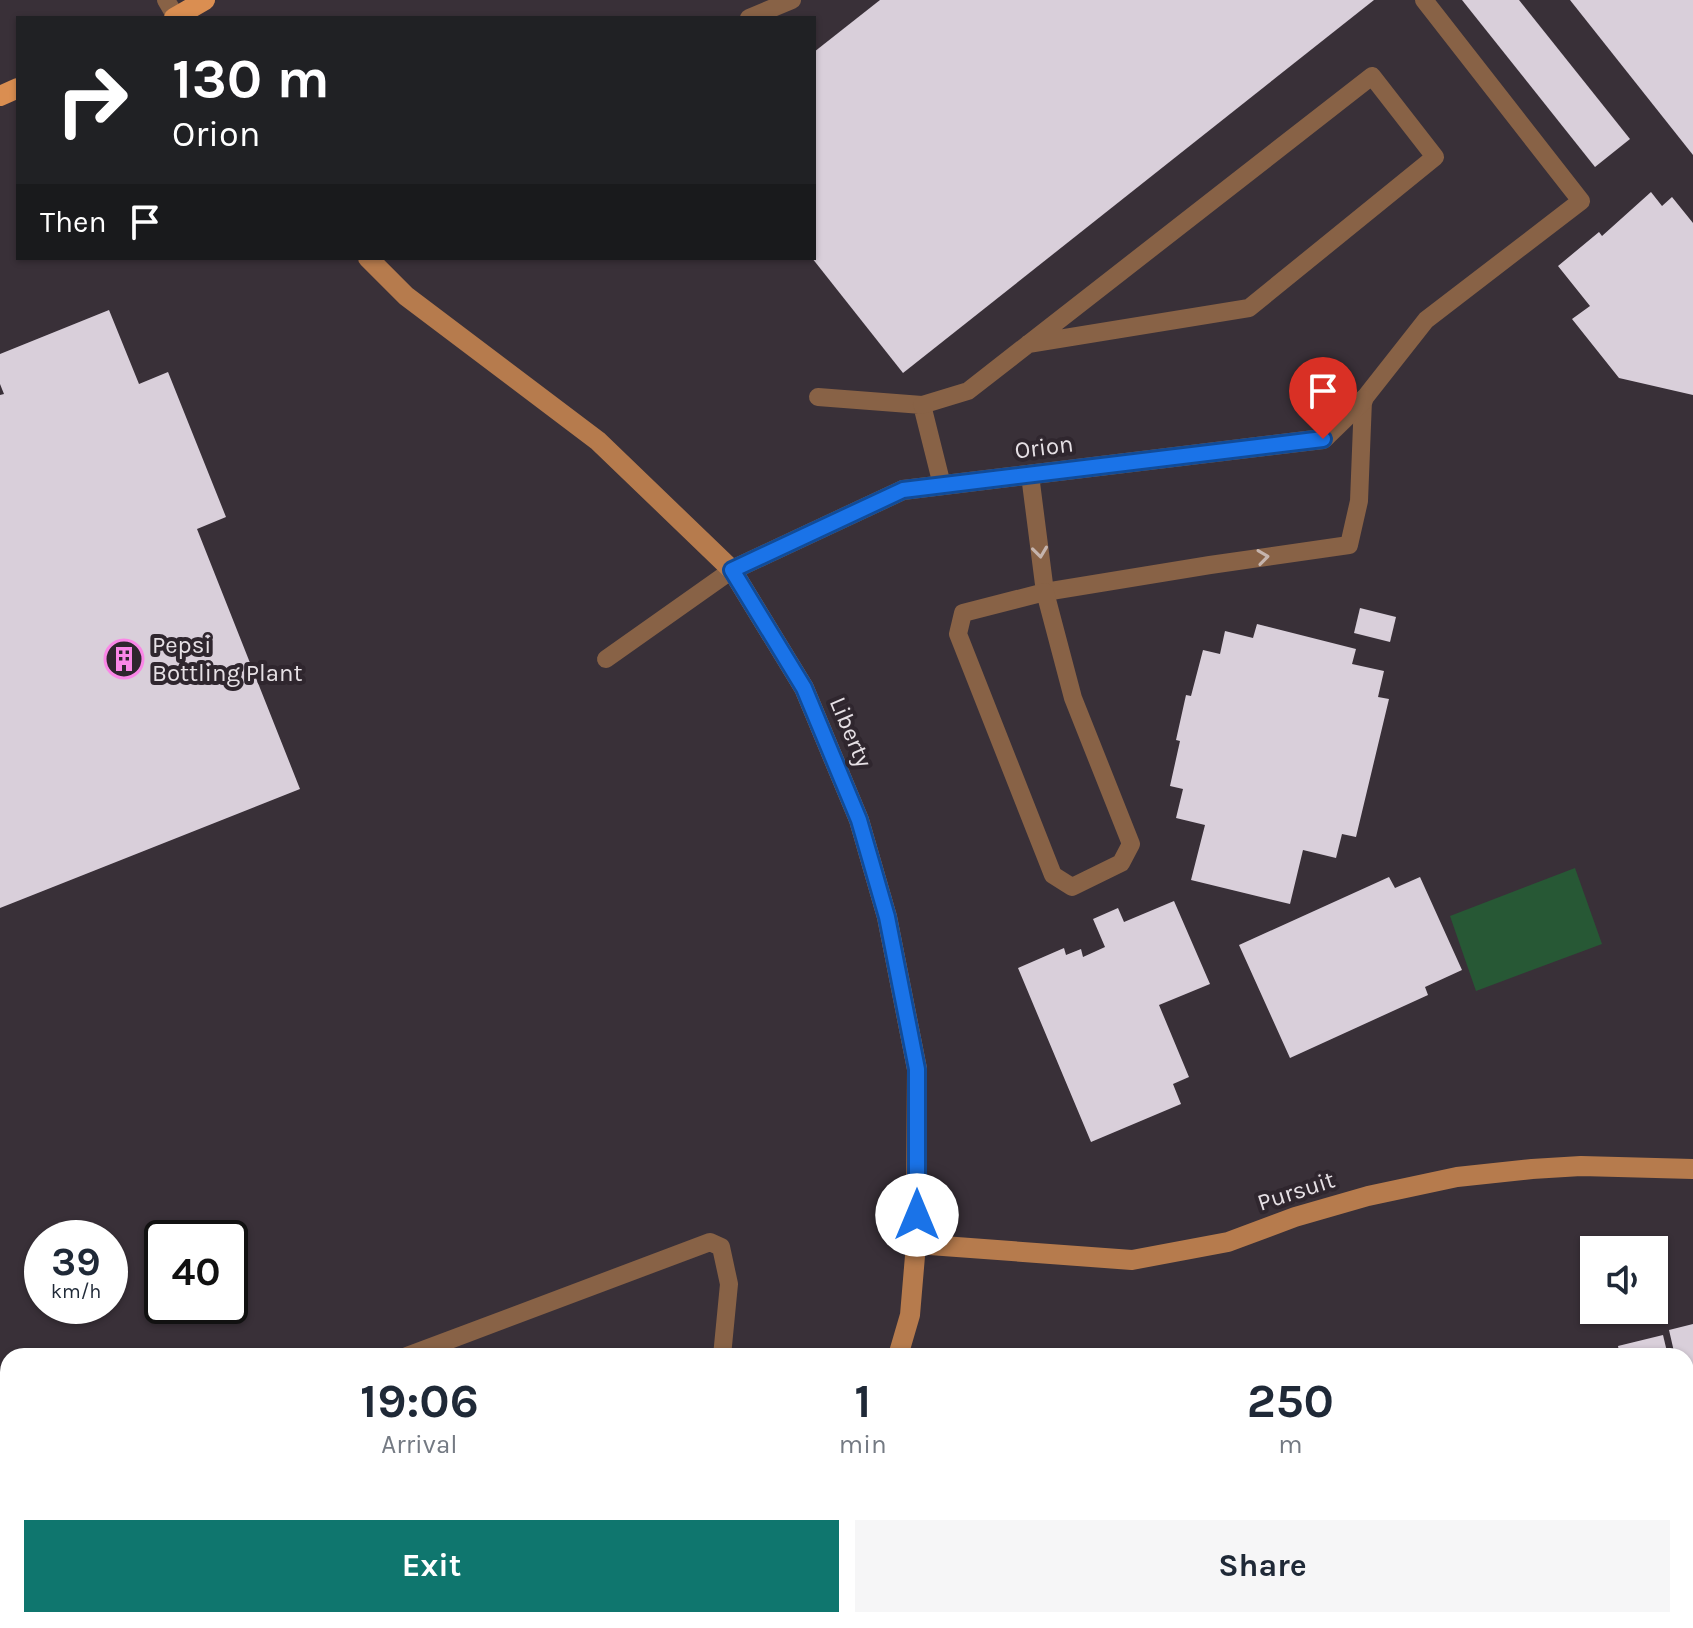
<!DOCTYPE html>
<style>
body{margin:0;font-family:Karla,sans-serif;background:#f6f6f7;color:#1f2937;height:100vh;display:flex;flex-direction:column;font-size:30px;white-space:nowrap}
*{box-sizing:border-box;margin:0}
p{font-size:26px;color:#747a83}
.icon{flex:none;width:44px;height:44px;fill:none;stroke:currentColor;stroke-width:2;stroke-linecap:round;stroke-linejoin:round}
.map{position:relative;flex:1;overflow:hidden}
.side{position:absolute;left:0px;top:1348px;width:1694px;height:280px;display:flex;flex-direction:column;background:#fff;border-radius:24px 24px 0 0;box-shadow:0 2px 6px #0004}
.side>*{flex:none}
.top-card{position:absolute;left:16px;top:16px;width:800px;height:244px;border-radius:0px;box-shadow:0 2px 6px #0004;background:#202124;color:#fff;overflow:hidden}
.controls{position:absolute;left:1580px;top:1236px;display:grid;gap:16px}
.controls a{display:grid;place-items:center;width:88px;height:88px;border-radius:0px;background:#fff;box-shadow:0 2px 6px #0004;font-size:40px}
.speed{position:absolute;left:24px;top:1220px;display:flex;gap:16px;font-size:40px;font-weight:700;text-align:center}
.speed>*{display:grid;place-content:center;width:104px;height:104px;border-radius:50%;background:#fff;box-shadow:0 2px 6px #0004;line-height:1}
.speed small{font-size:20px;font-weight:400}
.speed .limit{border:4px solid #111;border-radius:12px;background:#fff;color:#111}
.pin{position:absolute;display:grid;place-items:center;width:68px;height:68px;color:#fff;margin:-82px -34px;border-radius:50% 50% 50% 0;rotate:-45deg;box-shadow:0 0 8px #0007}
.pin .icon{rotate:45deg}
.me{position:absolute;width:88px;margin:-44px;rotate:0deg;stroke-linejoin:round;filter:drop-shadow(0 0 6px #0008)}
.turn{display:flex;align-items:center;gap:28px;height:168px;padding:0 24px;font-size:36px}
.turn .icon{width:104px;height:104px;stroke-width:2.5}
.turn b{display:block;font-size:56px;line-height:68px}
.then{display:flex;align-items:center;height:76px;padding:0 24px;background:#0003;gap:16px;font-size:30px}
.eta{display:flex;justify-content:space-evenly;align-items:center;height:136px;text-align:center}
.eta b{font-size:48px;font-weight:700;line-height:56px}
.button{display:flex;gap:16px;margin-top:auto;padding:16px 24px}
.button a{flex:1;height:92px;border-radius:0px;background:#0f766e;color:#fff;font-size:32px;font-weight:700;line-height:92px;text-align:center}
.button a+a{background:#f6f6f7;color:#1f2937}
.map>svg:first-child{display:block}
.green{fill:#275835}
.building{fill:#d9cfda}
.lines{fill:none;stroke-linecap:round;stroke-linejoin:round}
.lane{stroke:#886246;stroke-width:18}
.street{stroke:#886246;stroke-width:20}
.secondary{stroke:#b67b4d;stroke-width:20}
.primary{stroke:#da8e51;stroke-width:20}
.oneway{stroke:#c5b4ad}
.route-casing{stroke:#114b97;stroke-width:20}
.route{stroke:#1a73e8;stroke-width:14}
.labels{text-anchor:middle;dominant-baseline:central;stroke-width:8;stroke-linejoin:round;paint-order:stroke}
.street-label{font-size:24px;fill:#e6e0e5;stroke:#2f262e}
.poi-label{font-size:24px;fill:#e6e0e5;stroke:#2f262e;text-anchor:start}
</style>
<div class="map">
<svg width="1693" height="1628" viewBox="0 0 1693 1628">
<rect width="100%" height="100%" fill="#393038"/>
<polygon class="green" points="1575,868 1602,944 1476,991 1450,916"/>
<g class="building">
<polygon points="880,0 1374,0 903,373 812,258 814,52"/>
<polygon points="1462,0 1519,0 1630,139 1595,167"/>
<polygon points="1570,0 1693,0 1693,155"/>
<polygon points="1651,192 1662,206 1672,197 1693,223 1693,395 1619,378 1572,319 1590,306 1558,266 1599,232 1602,236"/>
<polygon points="109,310 139,384 168,372 226,517 197,529 300,789 0,908 0,395 4,394 0,384 0,354"/>
<polygon points="1360,608 1396,617 1390,642 1354,633"/>
<polygon points="1257,624 1356,649 1352,664 1384,671 1378,697 1389,699 1356,837 1342,834 1336,858 1303,850 1290,904 1191,880 1205,825 1176,818 1183,789 1170,786 1180,741 1176,740 1186,695 1191,696 1203,650 1220,654 1225,631 1253,638"/>
<polygon points="1389,877 1395,888 1420,877 1462,970 1425,987 1428,995 1290,1058 1239,945"/>
<polygon points="1174,901 1210,984 1159,1005 1189,1077 1173,1084 1181,1104 1091,1142 1018,968 1064,948 1066,955 1081,949 1083,957 1105,947 1093,919 1118,908 1124,922"/>
<polygon points="1693,1324 1693,1417 1690,1417 1686,1403 1686,1356 1675,1356 1669,1330"/>
<polygon points="1663,1335 1668,1356 1620,1356 1618,1346"/>
<polygon points="1686,1476 1693,1499 1693,1510 1686,1512"/>
<polygon points="1693,1533 1693,1601 1686,1603 1686,1535"/>
<polygon points="188,1620 301,1620 304,1628 169,1628"/>
<polygon points="368,1620 515,1620 518,1628 372,1628"/>
<polygon points="1093,1620 1151,1620 1156,1628 1099,1628"/>
<polygon points="1175,1620 1214,1620 1216,1628 1177,1628"/>
<polygon points="1360,1620 1428,1620 1430,1628 1362,1628"/>
<polygon points="1480,1620 1547,1620 1549,1628 1482,1628"/>
<polygon points="1554,1620 1589,1620 1589,1621 1556,1628"/>
</g>
<g class="lines">
<g class="lane">
<polyline points="166,0 176,17"/>
<polyline points="749,18 792,0"/>
<polyline points="818,397 922,405 942,485"/>
<polyline points="922,405 968,391 1372,76 1435,157 1249,308 1028,344"/>
<polyline points="1030,475 1045,592 1210,565 1349,545 1359,501 1363,400 1426,320 1581,201 1424,0"/>
<polygon points="1045,592 1073,698 1131,844 1121,863 1072,887 1053,875 958,634 963,613"/>
<polyline points="606,659 732,570"/>
<polyline points="407,1356 710,1242 721,1247 729,1284 722,1356"/>
<polyline points="0,1508 8,1505"/>
<polyline points="1250,1620 1252,1628"/>
<polyline points="1446,1620 1448,1628"/>
<polyline points="1639,1620 1641,1628"/>
<polyline points="655,1628 657,1620"/>
</g>
<polyline class="street" points="732,570 903,490 1323,439 1363,400"/>
<g class="secondary">
<polyline points="368,258 406,296 598,441 732,570 804,688 859,820 887,917 917,1069 916,1244 910,1315 898,1356"/>
<polyline points="916,1244 1132,1260 1228,1242 1295,1217 1368,1196 1457,1177 1532,1169 1581,1166 1693,1169"/>
<polyline points="805,1628 809,1620"/>
</g>
<g class="primary">
<polyline points="174,18 205,0"/>
<polyline points="0,96 18,88"/>
</g>
</g>
<defs><path id="oneway-chevron" d="M-2-3.5L2.5 0L-2 3.5" fill="none" stroke-width="1.6" stroke-linecap="round" stroke-linejoin="round" transform="scale(2)"/></defs>
<g class="oneway">
<use href="#oneway-chevron" transform="translate(1040 552) rotate(83)"/>
<use href="#oneway-chevron" transform="translate(1263 557) rotate(-8)"/>
</g>
<g class="lines">
<g class="route-casing">
<polyline id="route" points="917,1215 917,1069 887,917 859,820 804,688 732,570 903,490 1323,439"/>
</g>
<use href="#route" class="route"/>
</g>
<defs>
<g id="building-ring" transform="scale(2)"><circle r="9.5" fill="#2f262e" stroke="#fa87e7" stroke-width="1.5"/><path d="M-4-6H4V6H1V3H-1V6H-4ZM-2.5-4.3h1.7v1.8h-1.7ZM.8-4.3h1.7v1.8H.8ZM-2.5-1h1.7V.8h-1.7ZM.8-1h1.7V.8H.8Z" fill="#fa87e7"/></g>
</defs>
<g fill-rule="evenodd">
<use href="#building-ring" x="124" y="659"/>
</g>
<g class="labels">
<g class="street-label">
<text transform="translate(1044 447) rotate(-7)">Orion</text>
<text transform="translate(851 732) rotate(67)">Liberty</text>
<text transform="translate(1296 1191) rotate(-18)">Pursuit</text>
</g>
<g class="poi-label">
<text x="152" y="645">Pepsi<tspan x="152" dy="28">Bottling Plant</tspan></text>
</g>
</g>
</svg>
<div class="controls">
<a><svg class="icon" aria-label="sound" viewBox="0 0 24 24"><path d="M4 9h4l5-4v14l-5-4H4zM17 9q2 3 0 6"/></svg></a>
</div>
<div class="speed"><div>39<small>km/h</small></div><div class="limit">40</div></div>
<div class="pin" style="left:1323px;top:439px;background:#d93025"><svg class="icon" aria-label="arrive" viewBox="0 0 24 24"><path d="M6 21V4h12l-3 4 3 4H6"/></svg></div>
<svg class="me" style="left:917px;top:1215px" viewBox="-20 -20 40 40"><circle r="19" fill="#fff"/><path d="M0-13L10 11 0 6-10 11z" fill="#1a73e8"/></svg>
<div class="top-card">
<div class="turn"><svg class="icon" aria-label="right" viewBox="0 0 24 24"><path d="M7 20v-9h11M14 6l5 5-5 5"/></svg><div><b>130 m</b>Orion</div></div>
<div class="then">Then<svg class="icon" aria-label="arrive" viewBox="0 0 24 24"><path d="M6 21V4h12l-3 4 3 4H6"/></svg></div>
</div>
<section class="side">
<div class="eta">
<div><b>19:06</b><p>Arrival</p></div>
<div><b>1</b><p>min</p></div>
<div><b>250</b><p>m</p></div>
</div>
<div class="button"><a>Exit</a><a>Share</a></div>
</section>
</div>
